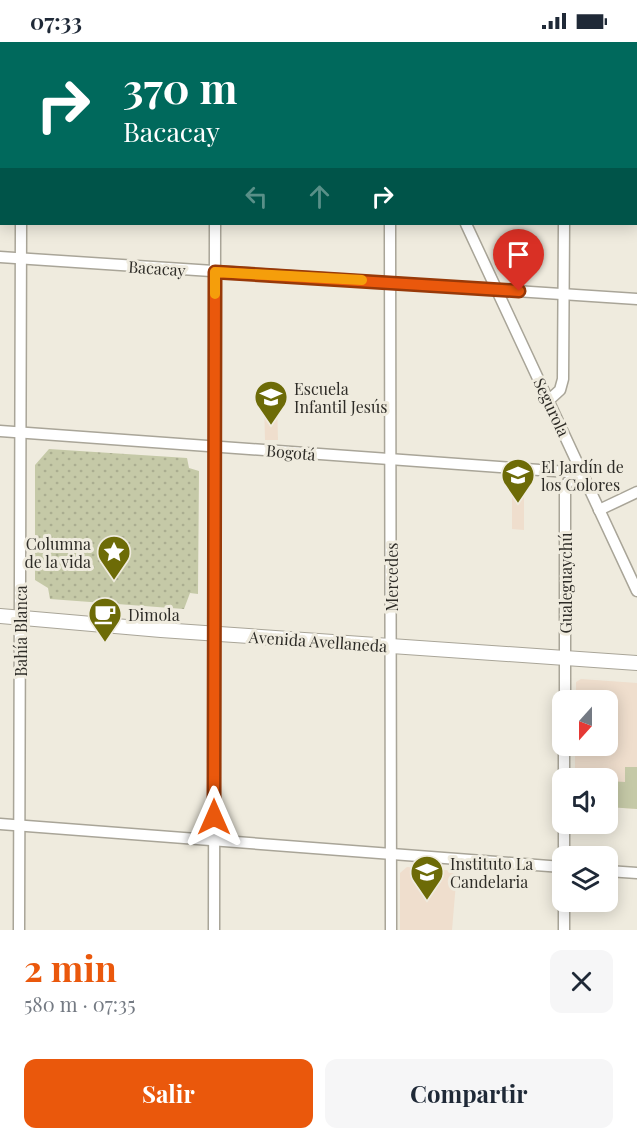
<!DOCTYPE html>
<html lang="es">
<meta charset="utf-8">
<style>
body{margin:0;font-family:"Playfair Display",serif;background:#f6f6f7;color:#1f2937;height:100vh;display:flex;flex-direction:column;font-size:22px;white-space:nowrap}
*{box-sizing:border-box;margin:0}
p{font-size:20px;color:#747a83}
.icon{flex:none;width:33px;height:33px;fill:none;stroke:currentColor;stroke-width:2;stroke-linecap:round;stroke-linejoin:round}
.map{position:relative;height:888px;overflow:hidden}
.side{display:flex;flex-direction:column;background:#fff;flex:1}
.side>*{flex:none}
.guide{position:absolute;left:0px;top:0px;width:638px;height:183px;box-shadow:0 3px 15px #0003;background:#00695c;color:#fff;overflow:hidden}
.needle{width:39px;rotate:201deg}
.buttons{position:absolute;left:552px;top:648px;display:grid;gap:12px}
.buttons a{display:grid;place-items:center;width:66px;height:66px;border-radius:12px;background:#fff;box-shadow:0 3px 15px #0003;font-size:30px}
.pin{position:absolute;display:grid;place-items:center;width:51px;height:51px;color:#fff;margin:-62px -26px;border-radius:50% 50% 50% 0;rotate:-45deg;box-shadow:0 0 6px #0007}
.pin .icon{rotate:45deg}
.me{position:absolute;width:66px;margin:-33px;rotate:0deg;stroke-linejoin:round;filter:drop-shadow(0 0 4px #0008)}
.turn{display:flex;align-items:center;gap:21px;height:126px;padding:0 24px;font-size:27px}
.turn .icon{width:78px;height:78px;stroke-width:2.5}
.turn b{display:block;font-size:42px;line-height:51px}
.lanes{display:flex;align-items:center;height:57px;padding:0 24px;background:#0003;justify-content:center;gap:30px;direction:ltr}
.lanes .off{opacity:.35}
.round{display:grid;place-items:center;flex:none;width:63px;height:63px;border-radius:12px;background:#f6f6f7}
.summary{display:flex;align-items:center;justify-content:space-between;height:102px;padding:0 24px}
h1{font-size:36px;font-weight:700;line-height:45px;color:#ea580c}
.primary-button{display:flex;gap:12px;margin-top:auto;padding:12px 24px}
.primary-button a{flex:1;height:69px;border-radius:12px;background:#ea580c;color:#fff;font-size:24px;font-weight:700;line-height:69px;text-align:center}
.primary-button a+a{background:#f6f6f7;color:#1f2937}
.status{display:flex;justify-content:space-between;align-items:center;height:42px;padding:0 30px;background:#fff;direction:ltr}
.status svg{height:16px;fill:currentColor}
.map>svg:first-child{display:block}
.built{fill:#e8e2cd}
.education{fill:#efdecd}
.grass{fill:url(#grass-dots)}
.pitch{fill:#c5c9a7}
.lines{fill:none;stroke-linecap:round;stroke-linejoin:round}
.minor-casing{stroke:#a9a598;stroke-width:13}
.major-casing{stroke:#a9a598;stroke-width:16}
.minor{stroke:#fff;stroke-width:10}
.major{stroke:#fff;stroke-width:14}
.rail{stroke:#57554e;stroke-width:3;stroke-dasharray:12 6;stroke-linecap:butt}
.route-casing{stroke:#983908;stroke-width:15}
.route{stroke:#ea580c;stroke-width:10}
.slow{stroke:#f59e0b;stroke-width:10}
.labels{text-anchor:middle;dominant-baseline:central;stroke-width:6;stroke-linejoin:round;paint-order:stroke}
.street-label{font-size:16px;fill:#2e2c27;stroke:#efebde}
.poi-label{font-size:16px;fill:#2e2c27;stroke:#efebde;text-anchor:start}
</style>
<div class="status"><b>07:33</b><svg viewBox="0 0 49 12"><path d="M0 12V9h3v3zM5 12V6h3v6zM10 12V3h3v9zM15 12V0h3v12zM26 1h20v11H26zM47 4h2v5h-2z"/></svg></div>
<div class="map">
<svg width="637" height="888" viewBox="0 0 637 888">
<defs>
<pattern id="grass-dots" width="8" height="8" patternUnits="userSpaceOnUse" patternTransform="scale(1.5)"><rect width="8" height="8" fill="#c5c9a7"/><path d="M2 2h.1M6 6h.1" fill="none" stroke="#aaad90" stroke-width="1.8" stroke-linecap="round"/></pattern>
</defs>
<rect width="100%" height="100%" fill="#efebde"/>
<polygon class="built" points="0,0 241,0 309,1 2,2 1,26"/>
<g class="education">
<polygon points="264,361 277,361 278,398 265,398"/>
<polygon points="512,437 524,437 524,488 512,487"/>
<polygon points="581,637 637,641 637,767 608,765 608,736 575,736 575,704 608,704 608,658 576,658 576,640"/>
<polygon points="407,825 457,829 452,888 400,888 400,831"/>
</g>
<polygon class="grass" points="49,407 187,416 189,426 199,429 198,552 190,551 184,567 50,557 48,546 35,538 35,423"/>
<polygon class="pitch" points="625,725 637,725 637,767 608,765 608,739 625,740"/>
<g class="lines">
<g class="minor-casing">
<g id="minor">
<polyline points="384,0 384,2"/>
<polyline points="572,0 593,2"/>
<polyline points="636,5 637,5"/>
<polyline points="636,62 637,62"/>
<polyline points="0,65 2,65"/>
<polyline points="0,135 2,135"/>
<polyline points="390,182 391,888"/>
<polyline points="466,182 637,549"/>
<polyline points="0,215 637,257"/>
<polyline points="549,358 560,348 563,337 564,182"/>
<polyline points="0,389 582,431"/>
<polyline points="599,468 637,450"/>
<polyline points="565,658 565,446 568,440 582,431"/>
<polyline points="564,736 564,704"/>
<polyline points="0,782 562,825"/>
<polyline points="564,814 564,782"/>
<polyline points="608,829 637,831"/>
<polyline points="564,860 564,888"/>
<polyline points="19,888 21,182"/>
<polyline points="214,888 215,182"/>
</g>
</g>
<g class="major-casing">
<polyline id="major" points="0,574 161,588 637,621"/>
</g>
<use href="#minor" class="minor"/>
<use href="#major" class="major"/>
<g class="rail">
<polyline points="0,10 2,10"/>
<polyline points="636,21 637,21"/>
</g>
</g>
<g class="lines">
<g class="route-casing">
<polyline id="route" points="214,775 215,230 519,249"/>
</g>
<use href="#route" class="route"/>
<polyline class="slow" points="215,252 215,230 362,238"/>
</g>
<defs>
<g id="school-pin" transform="scale(1.725)"><path d="M0 17L-7.5 6A9.5 9.5 0 1 1 7.5 6Z" fill="#6d6b07" stroke="#efebde"/><path d="M0-5L7-2L0 1L-7-2ZM-4 1L0 2.5L4 1V4Q0 6-4 4Z" fill="#fff"/></g>
<g id="sight-pin" transform="scale(1.725)"><path d="M0 17L-7.5 6A9.5 9.5 0 1 1 7.5 6Z" fill="#6d6b07" stroke="#efebde"/><path d="M0-6L1.8-2.2L6-1.7L2.9 1.2L3.7 5.4L0 3.3L-3.7 5.4L-2.9 1.2L-6-1.7L-1.8-2.2Z" fill="#fff"/></g>
<g id="cafe-pin" transform="scale(1.725)"><path d="M0 17L-7.5 6A9.5 9.5 0 1 1 7.5 6Z" fill="#6d6b07" stroke="#efebde"/><path d="M-5.5-4.5H6V0H3Q3 3.5 0 3.5H-2.5Q-5.5 3.5-5.5 0ZM3-3.2v2h1.7v-2ZM-6 4.5H4V6H-6Z" fill="#fff"/></g>
</defs>
<g fill-rule="evenodd">
<use href="#school-pin" x="271" y="355"/>
<use href="#school-pin" x="518" y="433"/>
<use href="#sight-pin" x="114" y="510"/>
<use href="#cafe-pin" x="105" y="572"/>
<use href="#school-pin" x="427" y="830"/>
</g>
<g class="labels">
<g class="street-label">
<text transform="translate(157 226) rotate(4)">Bacacay</text>
<text transform="translate(552 365) rotate(65)">Segurola</text>
<text transform="translate(291 410) rotate(5)">Bogotá</text>
<text transform="translate(391 535) rotate(-90)">Mercedes</text>
<text transform="translate(565 541) rotate(-90)">Gualeguaychú</text>
<text transform="translate(20 589) rotate(-90)">Bahía Blanca</text>
<text transform="translate(318 599) rotate(4)">Avenida Avellaneda</text>
</g>
<g class="poi-label">
<text x="294" y="346">Escuela<tspan x="294" dy="18">Infantil Jesús</tspan></text>
<text x="541" y="424">El Jardín de<tspan x="541" dy="18">los Colores</tspan></text>
<text x="91" y="501" text-anchor="end">Columna<tspan x="91" dy="18">de la vida</tspan></text>
<text x="128" y="572">Dimola</text>
<text x="450" y="821">Instituto La<tspan x="450" dy="18">Candelaria</tspan></text>
</g>
</g>
</svg>
<div class="buttons">
<a><svg class="needle" viewBox="-14 -14 28 28"><path d="M0-13l5 13h-10z" fill="#e53935"/><path d="M0 13l5-13h-10z" fill="#747a83"/></svg></a>
<a><svg class="icon" aria-label="sound" viewBox="0 0 24 24"><path d="M4 9h4l5-4v14l-5-4H4zM17 9q2 3 0 6"/></svg></a>
<a><svg class="icon" aria-label="layers" viewBox="0 0 24 24"><path d="M12 4l9 5-9 5-9-5zM3 14l9 5 9-5"/></svg></a>
</div>
<div class="pin" style="left:519px;top:249px;background:#d93025"><svg class="icon" aria-label="arrive" viewBox="0 0 24 24"><path d="M6 21V4h12l-3 4 3 4H6"/></svg></div>
<svg class="me" style="left:214px;top:775px" viewBox="-20 -20 40 40"><path d="M0-17L14 15 0 8-14 15z" fill="#ea580c" stroke="#fff" stroke-width="4"/></svg>
<div class="guide">
<div class="turn"><svg class="icon" aria-label="right" viewBox="0 0 24 24"><path d="M7 20v-9h11M14 6l5 5-5 5"/></svg><div><b>370 m</b>Bacacay</div></div>
<div class="lanes"><svg class="icon off" aria-label="left" viewBox="0 0 24 24"><path d="M17 20v-9H6M10 6l-5 5 5 5"/></svg><svg class="icon off" aria-label="ahead" viewBox="0 0 24 24"><path d="M12 20V5M6 11l6-6 6 6"/></svg><svg class="icon" aria-label="right" viewBox="0 0 24 24"><path d="M7 20v-9h11M14 6l5 5-5 5"/></svg></div>
</div>
</div>
<section class="side">
<div class="summary"><div><h1>2 min</h1><p>580 m · 07:35</p></div><a class="round"><svg class="icon" aria-label="close" viewBox="0 0 24 24"><path d="M6 6l12 12M18 6L6 18"/></svg></a></div>
<div class="primary-button"><a>Salir</a><a>Compartir</a></div>
</section>
